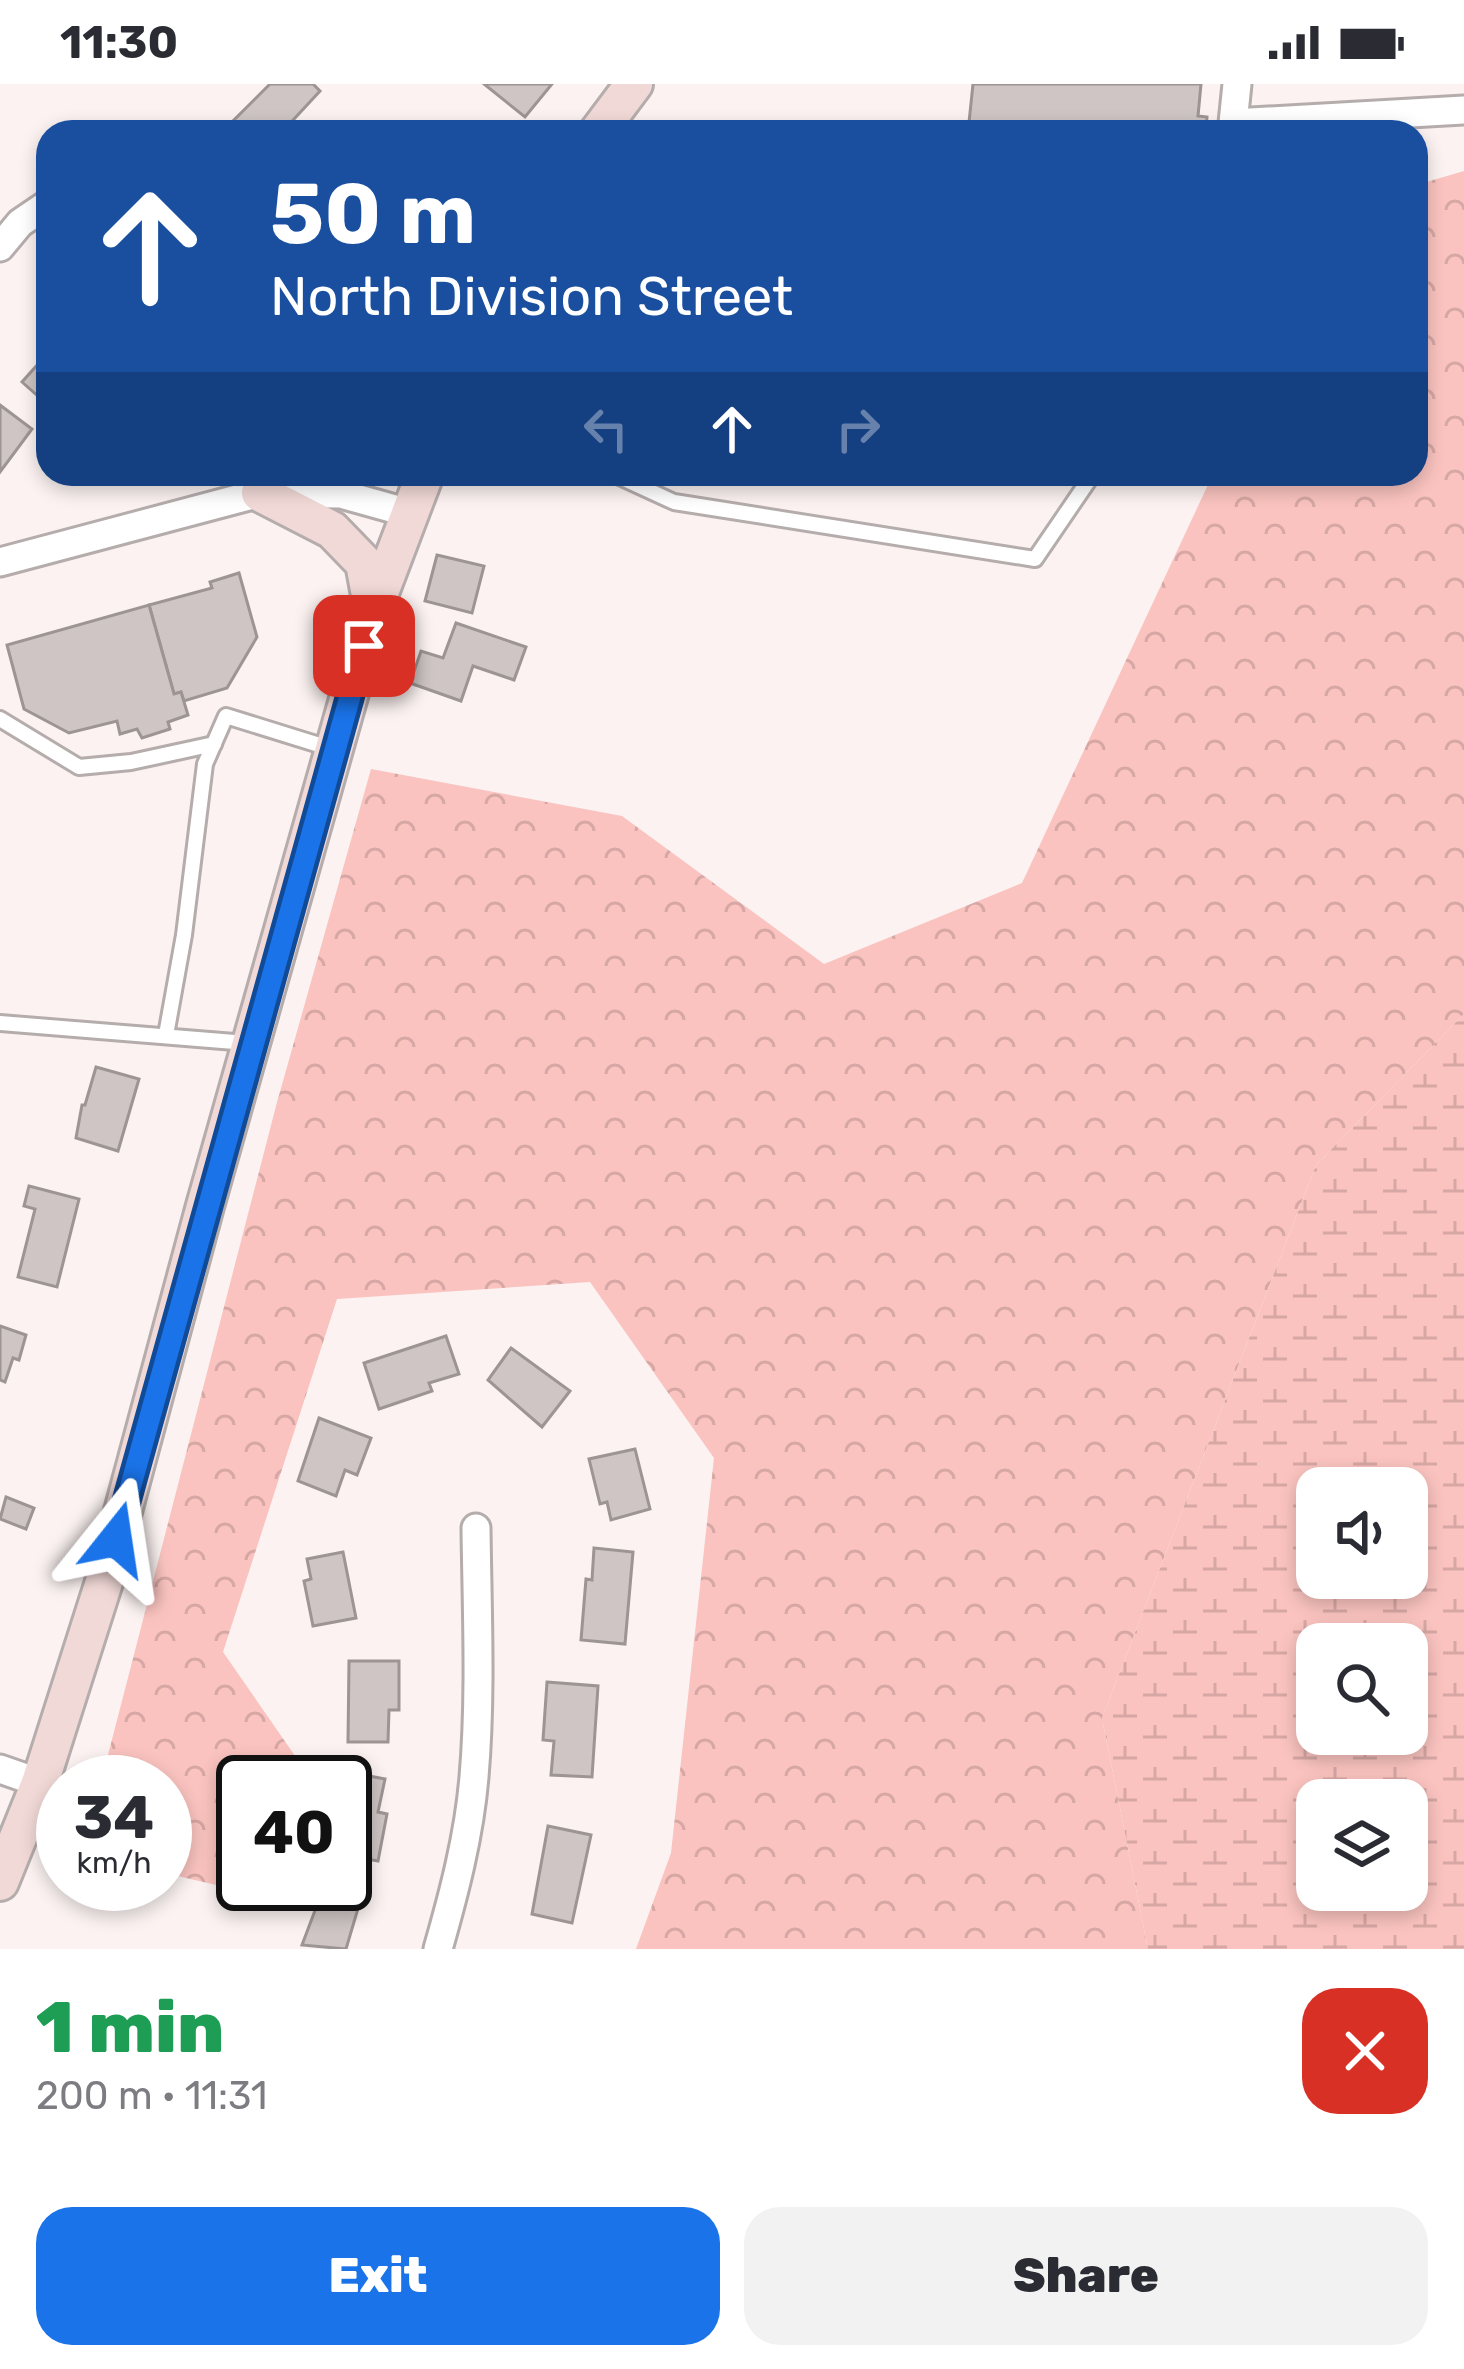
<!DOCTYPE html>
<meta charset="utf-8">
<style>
body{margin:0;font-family:Rubik,sans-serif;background:#f2f2f3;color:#2b2b33;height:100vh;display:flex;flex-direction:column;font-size:45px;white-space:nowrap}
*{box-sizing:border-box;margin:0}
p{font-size:39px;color:#7c7c81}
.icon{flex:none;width:66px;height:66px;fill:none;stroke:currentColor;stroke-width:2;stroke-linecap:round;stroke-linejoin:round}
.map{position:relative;height:1865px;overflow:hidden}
.drawer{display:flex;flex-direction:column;background:#fff;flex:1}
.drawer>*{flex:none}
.banner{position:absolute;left:36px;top:36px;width:1392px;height:366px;border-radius:36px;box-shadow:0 6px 18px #0003;background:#1a4fa0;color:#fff;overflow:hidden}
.controls{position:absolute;left:1296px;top:1383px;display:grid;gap:24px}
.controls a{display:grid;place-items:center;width:132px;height:132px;border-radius:24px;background:#fff;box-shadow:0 6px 18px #0003;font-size:60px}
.speed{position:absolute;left:36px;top:1671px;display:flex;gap:24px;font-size:60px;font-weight:700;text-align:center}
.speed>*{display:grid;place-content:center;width:156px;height:156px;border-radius:50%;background:#fff;box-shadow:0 6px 18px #0003;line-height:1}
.speed small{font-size:30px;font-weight:400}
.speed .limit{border:6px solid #111;border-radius:18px;background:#fff;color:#111}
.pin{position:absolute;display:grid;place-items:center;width:102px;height:102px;color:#fff;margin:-51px;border-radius:24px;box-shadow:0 6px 18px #0006}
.me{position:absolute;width:132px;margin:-66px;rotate:15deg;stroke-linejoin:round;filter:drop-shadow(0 0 9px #0008)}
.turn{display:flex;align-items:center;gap:42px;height:252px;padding:0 36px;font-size:54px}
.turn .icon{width:156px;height:156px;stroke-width:2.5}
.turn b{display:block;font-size:84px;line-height:102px}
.lanes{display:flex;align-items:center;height:114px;padding:0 36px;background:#0003;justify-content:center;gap:60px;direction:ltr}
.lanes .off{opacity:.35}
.round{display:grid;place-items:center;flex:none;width:126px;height:126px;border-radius:36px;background:#f2f2f3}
.overview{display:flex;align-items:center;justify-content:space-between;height:204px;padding:0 36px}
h1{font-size:72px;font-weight:800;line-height:90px;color:#1e9e55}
.primary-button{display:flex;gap:24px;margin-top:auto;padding:24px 36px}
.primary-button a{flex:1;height:138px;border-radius:36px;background:#1a73e8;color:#fff;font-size:48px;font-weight:800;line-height:138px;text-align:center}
.primary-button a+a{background:#f2f2f3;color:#2b2b33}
.status{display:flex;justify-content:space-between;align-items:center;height:84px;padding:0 60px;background:#fff;direction:ltr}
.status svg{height:33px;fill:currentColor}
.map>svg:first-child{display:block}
.forest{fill:url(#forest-crowns)}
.wetland{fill:url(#wetland-marsh);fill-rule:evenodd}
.building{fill:#cec5c4;stroke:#9d9494;stroke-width:3}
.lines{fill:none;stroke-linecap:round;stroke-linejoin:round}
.lane-casing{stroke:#b5acac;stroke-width:20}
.street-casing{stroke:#b5acac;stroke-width:33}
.secondary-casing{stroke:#b5acac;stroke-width:42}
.lane{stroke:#fff;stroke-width:14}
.street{stroke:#fff;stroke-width:27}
.secondary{stroke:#f1d9d7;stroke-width:36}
.route-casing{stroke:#114b97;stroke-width:30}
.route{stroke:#1a73e8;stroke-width:21}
</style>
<div class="status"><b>11:30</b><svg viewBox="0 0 49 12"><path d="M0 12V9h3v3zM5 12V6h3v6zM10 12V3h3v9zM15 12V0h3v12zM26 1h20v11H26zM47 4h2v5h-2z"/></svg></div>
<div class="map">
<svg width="1464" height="1865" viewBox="0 0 1464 1865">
<defs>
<pattern id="forest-crowns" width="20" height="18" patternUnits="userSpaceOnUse" patternTransform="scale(3)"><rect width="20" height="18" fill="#fac3bf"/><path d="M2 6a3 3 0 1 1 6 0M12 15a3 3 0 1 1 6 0" fill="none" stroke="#d6a7a4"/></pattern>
<pattern id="wetland-marsh" width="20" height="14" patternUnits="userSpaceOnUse" patternTransform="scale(3)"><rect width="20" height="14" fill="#fac3bf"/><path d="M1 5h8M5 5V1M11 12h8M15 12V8" fill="none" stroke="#d6a7a4"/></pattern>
</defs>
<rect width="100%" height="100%" fill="#fbf2f1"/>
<polygon class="forest" points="1464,87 1464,930 1316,1081 1102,1634 1148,1865 636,1865 671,1769 714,1374 590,1198 337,1215 223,1568 300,1679 293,1698 243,1698 243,1800 254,1800 250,1809 165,1789 165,1698 101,1698 276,1022 371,685 622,732 824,880 1022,799 1213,390 1416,390 1416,101"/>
<path class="wetland" d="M1464,930V1865H1148L1102,1634L1316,1081ZM1317,1404H1407V1494H1317ZM1317,1560H1407V1650H1317ZM1317,1716H1407V1806H1317Z"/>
<g class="building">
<polygon points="270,0 313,0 320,7 282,48 245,48 233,37"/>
<polygon points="484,0 552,0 525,33"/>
<polygon points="973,0 1201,0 1198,32 1207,33 1206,45 968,48"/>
<polygon points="48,269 48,321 22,298"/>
<polygon points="0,321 32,345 0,388"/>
<polygon points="437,471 484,482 472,529 425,517"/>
<polygon points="239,489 257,553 227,604 184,617 181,608 174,610 149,521 212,504 210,498"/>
<polygon points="149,521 174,610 181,608 188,631 168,638 170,645 142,654 137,645 120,650 117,637 69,649 24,625 7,561"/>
<polygon points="456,539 526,563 514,596 473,582 461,617 410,599 421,567 443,574"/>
<polygon points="96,983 139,995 118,1067 76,1054 82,1021 85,1021"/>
<polygon points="29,1102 79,1115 57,1203 18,1193 35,1125 24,1122"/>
<polygon points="0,1242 26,1251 19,1276 13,1274 5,1298 0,1296"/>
<polygon points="446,1252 459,1290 429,1299 432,1307 379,1325 364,1279"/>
<polygon points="511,1264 570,1307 542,1343 488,1296"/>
<polygon points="319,1334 371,1354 357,1391 345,1386 336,1412 298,1397"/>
<polygon points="635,1365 650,1425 611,1436 607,1418 600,1420 589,1375"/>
<polygon points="6,1413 34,1424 26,1445 0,1435"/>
<polygon points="594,1464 633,1468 625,1560 581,1556 586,1495 592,1496"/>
<polygon points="343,1468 356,1534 313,1542 304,1497 311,1495 307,1475"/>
<polygon points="349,1577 399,1577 399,1626 389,1626 388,1658 348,1658"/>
<polygon points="547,1598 598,1602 592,1693 551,1691 554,1657 543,1656"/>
<polygon points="348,1688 385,1695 378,1728 387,1730 378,1777 345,1771"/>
<polygon points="548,1742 591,1751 572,1839 532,1830"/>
<polygon points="325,1800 362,1811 346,1865 302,1861"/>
</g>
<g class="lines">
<g class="lane-casing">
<g id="lane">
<polyline points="613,390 674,418 1035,475 1093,390"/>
<polyline points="0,635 79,683 131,678 214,660"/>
<polyline points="0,939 247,959"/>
<polyline points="166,951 184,851 205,680 226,632 329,664"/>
</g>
</g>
<g class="street-casing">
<g id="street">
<polyline points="1237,0 1233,39 1464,26"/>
<polyline points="0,163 20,139 48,120"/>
<polyline points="0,478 260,409 341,410 409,429"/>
<polyline points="0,1685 40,1699"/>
<path d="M438,1865C454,1809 469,1752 474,1693C481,1611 477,1527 476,1444"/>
</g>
</g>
<g class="secondary-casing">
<g id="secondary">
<polyline points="598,48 634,0"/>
<polyline points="260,409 332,446 364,479 373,527"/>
<polyline points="0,1798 40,1699 104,1498 205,1122 373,527 425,390"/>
</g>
</g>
<use href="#lane" class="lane"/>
<use href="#street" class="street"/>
<use href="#secondary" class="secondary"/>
</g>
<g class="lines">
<g class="route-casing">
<polyline id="route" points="116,1455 364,562"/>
</g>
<use href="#route" class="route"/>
</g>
</svg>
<div class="controls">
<a><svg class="icon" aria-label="sound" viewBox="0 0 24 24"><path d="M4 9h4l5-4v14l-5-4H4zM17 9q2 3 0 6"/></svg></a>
<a><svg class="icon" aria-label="search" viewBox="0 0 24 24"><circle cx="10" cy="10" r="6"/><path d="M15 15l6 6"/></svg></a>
<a><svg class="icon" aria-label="layers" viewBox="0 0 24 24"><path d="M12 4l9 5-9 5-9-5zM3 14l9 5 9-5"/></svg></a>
</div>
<div class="speed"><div>34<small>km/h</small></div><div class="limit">40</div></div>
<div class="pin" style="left:364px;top:562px;background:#d93025"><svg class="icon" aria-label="arrive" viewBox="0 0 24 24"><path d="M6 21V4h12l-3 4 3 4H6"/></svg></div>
<svg class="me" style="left:116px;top:1455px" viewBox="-20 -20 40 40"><path d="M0-17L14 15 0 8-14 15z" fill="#1a73e8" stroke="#fff" stroke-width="4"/></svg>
<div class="banner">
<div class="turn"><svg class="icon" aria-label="ahead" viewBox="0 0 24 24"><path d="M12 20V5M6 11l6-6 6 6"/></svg><div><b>50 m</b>North Division Street</div></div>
<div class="lanes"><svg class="icon off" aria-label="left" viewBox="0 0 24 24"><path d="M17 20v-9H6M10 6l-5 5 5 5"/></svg><svg class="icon" aria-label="ahead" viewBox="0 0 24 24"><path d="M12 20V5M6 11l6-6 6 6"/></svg><svg class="icon off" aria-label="right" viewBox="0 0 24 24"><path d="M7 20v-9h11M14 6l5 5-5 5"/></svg></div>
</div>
</div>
<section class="drawer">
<div class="overview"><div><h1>1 min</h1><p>200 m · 11:31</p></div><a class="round" style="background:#d93025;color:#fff"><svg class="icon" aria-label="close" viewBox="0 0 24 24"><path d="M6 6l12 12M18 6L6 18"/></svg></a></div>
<div class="primary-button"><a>Exit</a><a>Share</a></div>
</section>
